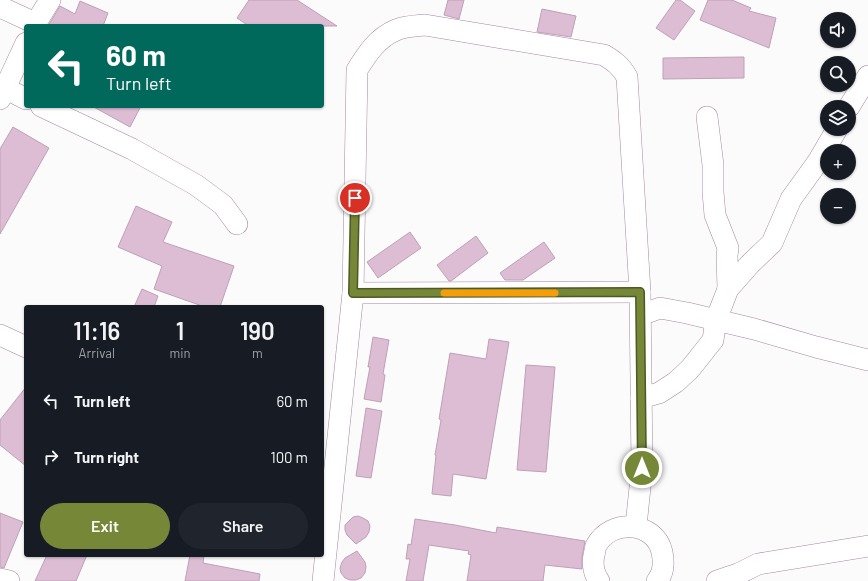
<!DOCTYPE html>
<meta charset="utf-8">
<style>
body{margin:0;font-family:Barlow,sans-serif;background:#20242c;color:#f1f3f6;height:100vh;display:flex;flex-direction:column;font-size:15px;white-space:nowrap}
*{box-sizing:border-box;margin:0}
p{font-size:13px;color:#9ea1a6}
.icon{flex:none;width:22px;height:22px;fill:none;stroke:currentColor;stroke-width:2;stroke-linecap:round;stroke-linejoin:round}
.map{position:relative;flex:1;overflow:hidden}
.drawer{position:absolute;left:24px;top:305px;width:300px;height:252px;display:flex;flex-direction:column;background:#171b24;border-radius:4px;box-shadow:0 1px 3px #0004}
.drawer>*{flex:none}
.guide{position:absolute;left:24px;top:24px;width:300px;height:84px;border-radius:4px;box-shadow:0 1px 3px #0004;background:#00695c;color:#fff;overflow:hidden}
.tools{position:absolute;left:820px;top:12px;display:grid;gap:8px}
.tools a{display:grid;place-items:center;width:36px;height:36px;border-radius:50%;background:#171b24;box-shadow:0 1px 3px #0004;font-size:20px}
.pin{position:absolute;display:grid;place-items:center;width:34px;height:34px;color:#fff;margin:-17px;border:2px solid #fff;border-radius:50%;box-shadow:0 1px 4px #0007}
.me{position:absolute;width:44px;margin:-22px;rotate:0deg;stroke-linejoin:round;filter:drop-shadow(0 0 3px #0008)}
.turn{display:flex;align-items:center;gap:14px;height:84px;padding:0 16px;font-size:18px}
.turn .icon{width:52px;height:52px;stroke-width:2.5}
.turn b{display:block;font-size:28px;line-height:34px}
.eta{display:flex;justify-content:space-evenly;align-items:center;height:68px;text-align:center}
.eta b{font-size:24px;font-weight:600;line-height:28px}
.button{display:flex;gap:8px;margin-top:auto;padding:8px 16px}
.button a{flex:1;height:46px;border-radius:24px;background:#768837;color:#fff;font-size:16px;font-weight:600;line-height:46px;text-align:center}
.button a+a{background:#20242c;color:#f1f3f6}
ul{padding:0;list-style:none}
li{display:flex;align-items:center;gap:12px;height:56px;padding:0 16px}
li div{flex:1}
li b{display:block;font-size:15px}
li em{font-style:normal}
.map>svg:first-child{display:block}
.building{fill:#ddbdd4;stroke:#bfa0b6}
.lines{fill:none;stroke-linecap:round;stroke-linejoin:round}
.minor-casing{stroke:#a7889e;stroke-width:22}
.minor{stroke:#fff;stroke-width:21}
.route-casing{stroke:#4d5824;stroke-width:10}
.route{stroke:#768837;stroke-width:7}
.slow{stroke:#f59e0b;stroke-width:7}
</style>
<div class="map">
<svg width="868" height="581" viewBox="0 0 868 581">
<rect width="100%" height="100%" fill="#fbfbfb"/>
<g class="building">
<polygon points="249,0 297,0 337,26 249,26 237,18"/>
<polygon points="448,0 464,0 459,19 444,15"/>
<polygon points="676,0 680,0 695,11 674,40 656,28"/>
<polygon points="708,0 732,0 751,8 749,11 776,18 769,48 700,20"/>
<polygon points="80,1 108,13 103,26 48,26 60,6 75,14"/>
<polygon points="542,9 576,16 571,37 537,32"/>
<polygon points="744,57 744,78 663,79 663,58"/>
<polygon points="92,106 141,106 130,127"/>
<polygon points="13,127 49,148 0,234 0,149"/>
<polygon points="136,206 172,222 163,242 234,266 220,307 205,307 154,289 162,266 118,247"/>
<polygon points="410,232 421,248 378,278 367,262"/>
<polygon points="476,236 488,253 451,281 449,281 437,265"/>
<polygon points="544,242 555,258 523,280 505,280 500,273"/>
<polygon points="142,289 158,296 154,307 134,307"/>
<polygon points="373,337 389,340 383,374 385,375 381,402 364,399 370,367 368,367"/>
<polygon points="489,339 509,342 486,479 453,474 451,496 432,494 436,455 435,455 441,420 439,419 450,353 486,359"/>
<polygon points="526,365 555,367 546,472 517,470"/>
<polygon points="26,387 26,466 0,445 0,420"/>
<polygon points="366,408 382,411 371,478 356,476"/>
<polygon points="0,513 23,522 4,568 0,567"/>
<polygon points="358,516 363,518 368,521 370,526 369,532 366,537 356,544 347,535 345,530 345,525 353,517"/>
<polygon points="415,519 455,525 496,533 497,527 585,541 582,557 582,569 545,565 543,581 467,581 471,555 468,554 469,551 429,545 423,581 406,581 410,559 406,559 408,544 411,545"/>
<polygon points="357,551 365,562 366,567 365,573 361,578 356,580 350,580 345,578 341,573 340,568 342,562 345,558"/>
<polygon points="47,555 87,555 76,581 35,581"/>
<polygon points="190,555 204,555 203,563 260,574 259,581 185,581"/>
</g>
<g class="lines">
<g class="minor-casing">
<g id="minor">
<polyline points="0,7 35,23"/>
<polyline points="34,26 50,0"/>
<polyline points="5,88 26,99"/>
<polyline points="0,99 26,43"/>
<polyline points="41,106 132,149 196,185 223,205 237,224"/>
<polyline points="849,107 868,76"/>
<polyline points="707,117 713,165 713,192 715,215 728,248 727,256 728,289"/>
<polyline points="353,293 640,292"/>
<polyline points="641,315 660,308 687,313 754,329 816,347 868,360"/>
<polyline points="0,335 26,347"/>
<polyline points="641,398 659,393 676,382 690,369 713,340 716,320 728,289 750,264 772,243 791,199 817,163 837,129"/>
<polyline points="0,579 9,581"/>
<path d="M323,581L353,293L357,70C367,54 377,38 396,30C405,26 416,26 425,25L604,55C614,61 621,66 627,77L640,292L642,468L636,526"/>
<path d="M599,581C594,574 592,564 594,555C595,552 595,548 596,546C610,518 655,521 662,552C664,562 664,573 657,581"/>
<polyline points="717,581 738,574 758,564 868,546"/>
</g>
</g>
<use href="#minor" class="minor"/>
</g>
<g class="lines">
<g class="route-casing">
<polyline id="route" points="355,198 353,293 640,292 642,468"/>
</g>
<use href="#route" class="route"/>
<polyline class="slow" points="444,293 555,293"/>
</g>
</svg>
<div class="tools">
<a><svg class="icon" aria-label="sound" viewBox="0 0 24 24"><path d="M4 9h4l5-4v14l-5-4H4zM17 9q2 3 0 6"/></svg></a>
<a><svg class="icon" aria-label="search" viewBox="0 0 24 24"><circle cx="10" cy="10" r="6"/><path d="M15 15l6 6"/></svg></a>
<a><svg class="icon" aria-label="layers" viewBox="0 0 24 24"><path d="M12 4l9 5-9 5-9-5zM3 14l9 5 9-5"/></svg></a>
<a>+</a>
<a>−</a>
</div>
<div class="pin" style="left:355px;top:198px;background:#d93025"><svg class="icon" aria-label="arrive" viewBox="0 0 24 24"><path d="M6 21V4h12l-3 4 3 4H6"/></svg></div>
<svg class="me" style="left:642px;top:468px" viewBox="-20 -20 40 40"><circle r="17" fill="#768837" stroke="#fff" stroke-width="3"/><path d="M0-11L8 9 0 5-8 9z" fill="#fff"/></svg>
<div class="guide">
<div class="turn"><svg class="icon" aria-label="left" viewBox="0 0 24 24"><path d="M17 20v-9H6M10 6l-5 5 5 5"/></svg><div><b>60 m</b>Turn left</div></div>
</div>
<section class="drawer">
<div class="eta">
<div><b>11:16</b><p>Arrival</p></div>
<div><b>1</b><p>min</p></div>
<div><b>190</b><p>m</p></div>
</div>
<ul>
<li><svg class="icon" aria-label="left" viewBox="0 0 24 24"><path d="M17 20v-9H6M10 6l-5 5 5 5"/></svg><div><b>Turn left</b></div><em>60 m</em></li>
<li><svg class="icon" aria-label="right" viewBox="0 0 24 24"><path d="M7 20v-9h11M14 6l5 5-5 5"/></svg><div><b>Turn right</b></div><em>100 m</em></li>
</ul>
<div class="button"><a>Exit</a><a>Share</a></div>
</section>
</div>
